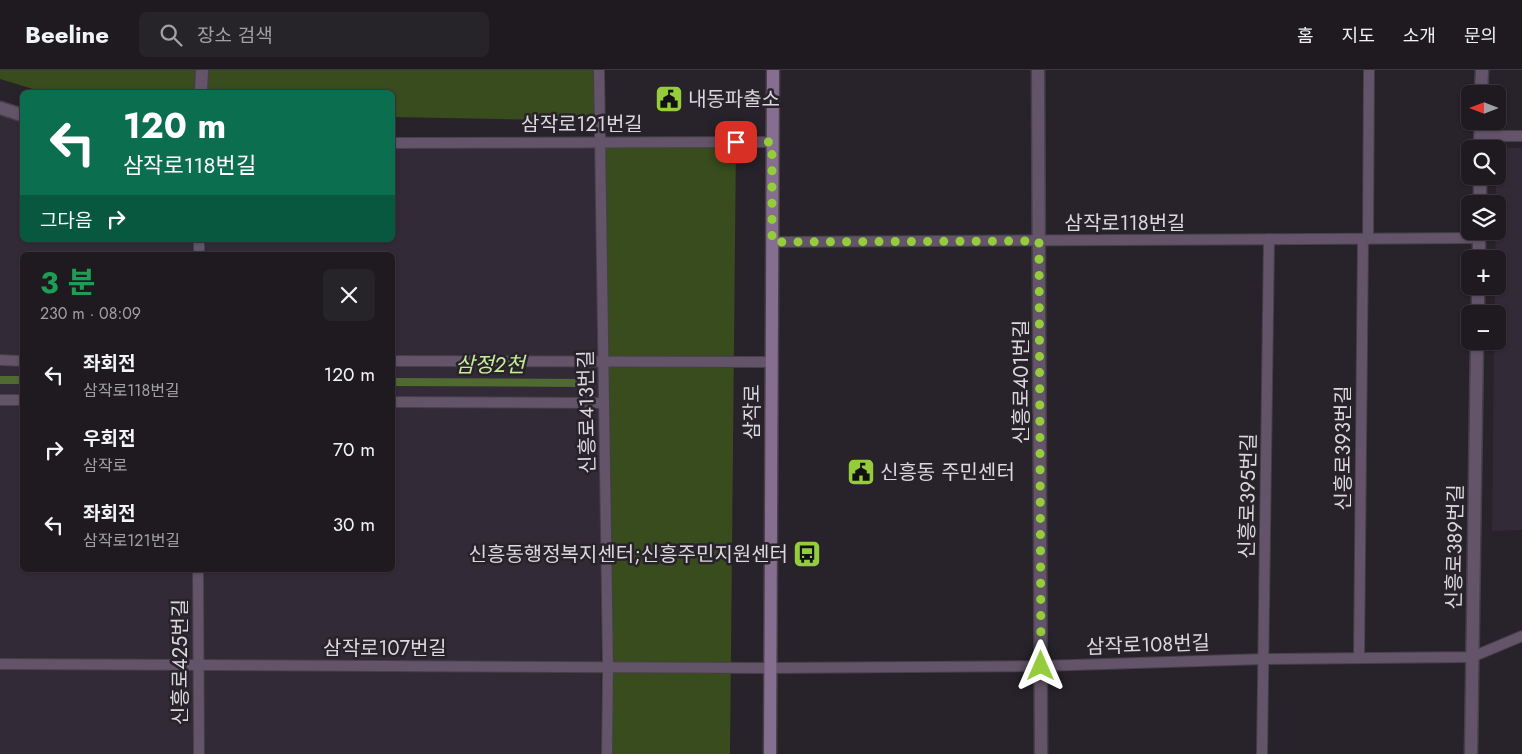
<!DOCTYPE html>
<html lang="ko">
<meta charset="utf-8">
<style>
body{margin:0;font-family:Jost,"Noto Sans KR",sans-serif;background:#262329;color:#f1f3f6;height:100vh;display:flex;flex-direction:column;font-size:19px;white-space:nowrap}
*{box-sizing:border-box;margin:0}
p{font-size:16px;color:#a1a1a5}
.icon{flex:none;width:28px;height:28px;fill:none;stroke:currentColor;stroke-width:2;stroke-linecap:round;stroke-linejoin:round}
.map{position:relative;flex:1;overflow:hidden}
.drawer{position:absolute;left:20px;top:182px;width:375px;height:320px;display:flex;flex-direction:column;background:#1e1a20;border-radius:8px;box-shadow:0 1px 4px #0004,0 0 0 1px #3c383e}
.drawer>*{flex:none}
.guide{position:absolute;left:20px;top:20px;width:375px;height:152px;border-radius:8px;box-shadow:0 1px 4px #0004,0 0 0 1px #3c383e;background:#0b6e4f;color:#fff;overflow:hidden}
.needle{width:32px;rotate:270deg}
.tools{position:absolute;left:1461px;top:15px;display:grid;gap:10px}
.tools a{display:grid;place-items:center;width:45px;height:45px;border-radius:8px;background:#1e1a20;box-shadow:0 1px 4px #0004,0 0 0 1px #3c383e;font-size:25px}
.pin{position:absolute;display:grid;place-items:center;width:42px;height:42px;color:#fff;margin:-21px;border-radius:10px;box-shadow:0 2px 8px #0006}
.me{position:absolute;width:55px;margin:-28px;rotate:0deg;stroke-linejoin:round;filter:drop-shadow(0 0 4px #0008)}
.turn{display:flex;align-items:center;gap:18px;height:105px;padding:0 20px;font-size:22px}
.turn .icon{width:65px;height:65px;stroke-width:2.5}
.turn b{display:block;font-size:35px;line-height:42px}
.then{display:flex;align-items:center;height:48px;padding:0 20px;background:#0003;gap:10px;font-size:19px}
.round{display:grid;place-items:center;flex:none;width:52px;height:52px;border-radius:8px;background:#262329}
.head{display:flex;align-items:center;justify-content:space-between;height:85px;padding:0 20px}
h1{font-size:30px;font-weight:700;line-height:38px;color:#1e9e55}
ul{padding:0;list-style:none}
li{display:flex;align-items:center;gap:15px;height:75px;padding:0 20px}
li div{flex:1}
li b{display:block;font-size:19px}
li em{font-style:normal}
header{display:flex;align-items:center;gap:30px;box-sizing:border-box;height:70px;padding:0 25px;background:#1e1a20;border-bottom:1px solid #3c383e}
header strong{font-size:24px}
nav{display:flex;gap:28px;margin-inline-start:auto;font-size:18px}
.search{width:350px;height:45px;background:#262329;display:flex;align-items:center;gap:12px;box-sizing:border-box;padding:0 18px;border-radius:8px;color:#a1a1a5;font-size:19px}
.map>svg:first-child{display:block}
.built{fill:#332a37;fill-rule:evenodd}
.green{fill:#384c1e}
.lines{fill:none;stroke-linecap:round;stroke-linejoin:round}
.stream{stroke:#516a31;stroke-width:8}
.lane-casing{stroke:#453f47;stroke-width:12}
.street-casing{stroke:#453f47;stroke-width:15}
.secondary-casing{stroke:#453f47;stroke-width:15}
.lane{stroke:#635469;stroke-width:10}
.street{stroke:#635469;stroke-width:12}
.secondary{stroke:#866e90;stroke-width:12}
.route{stroke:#94cc3c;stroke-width:9;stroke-dasharray:0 16.2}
.labels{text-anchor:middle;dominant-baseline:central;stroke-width:5;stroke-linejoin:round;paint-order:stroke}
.poi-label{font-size:20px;fill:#dbd8dd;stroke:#28222a;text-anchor:start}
.street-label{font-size:20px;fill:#dbd8dd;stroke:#28222a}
.water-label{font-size:21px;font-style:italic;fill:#c5ec97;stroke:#28222a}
</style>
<header>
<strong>Beeline</strong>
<div class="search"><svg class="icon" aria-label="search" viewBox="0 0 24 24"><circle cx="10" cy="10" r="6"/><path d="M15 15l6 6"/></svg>장소 검색</div>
<nav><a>홈</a><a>지도</a><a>소개</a><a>문의</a></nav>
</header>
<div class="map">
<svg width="1522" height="684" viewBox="0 0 1522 684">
<rect width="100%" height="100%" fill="#28222a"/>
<g class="built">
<path d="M0,41L22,51V170H392L393,73L600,72L601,684H0ZM22,185H392V500H22Z"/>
<polygon points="1496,78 1522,78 1522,460 1492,461 1494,271 1498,271 1498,244 1495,244 1495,216 1498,216 1498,189 1495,189 1496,161 1498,161 1498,134 1496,134 1496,106 1498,106"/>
</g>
<g class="green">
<polygon points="0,0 599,0 600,51 393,47 392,22 43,22 0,9"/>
<polygon points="600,72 736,72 730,684 607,684"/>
</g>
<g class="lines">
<g class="stream">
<polyline points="0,310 22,310"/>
<polyline points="392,312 587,313"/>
</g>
<g class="lane-casing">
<g id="lane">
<polyline points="599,0 608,597 607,684"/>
<polyline points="1481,66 1522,66"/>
<polyline points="392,73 772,72"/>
<polyline points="1368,169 1369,0"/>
<polyline points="772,172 1479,168"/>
<polyline points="199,185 199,170"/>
<polyline points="0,290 22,291"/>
<polyline points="392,291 770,292"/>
<polyline points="0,330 22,330"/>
<polyline points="392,332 604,333"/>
<polyline points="198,500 199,684"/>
<polyline points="1359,588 1363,169"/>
<polyline points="0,594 770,598 1041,596 1264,589 1472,587 1522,566"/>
<polyline points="1262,684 1269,169"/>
</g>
</g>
<g class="street-casing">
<g id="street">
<polyline points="1038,0 1041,684"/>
<polyline points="201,22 202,0"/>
<polyline points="1481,24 1482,0"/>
<polyline points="0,38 22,45"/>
<polyline points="1480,79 1481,51"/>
<polyline points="1480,134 1480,106"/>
<polyline points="1479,189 1479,161"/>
<polyline points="1478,244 1478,216"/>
<polyline points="1471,684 1477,271"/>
</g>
</g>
<g class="secondary-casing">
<polyline id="secondary" points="770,684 773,0"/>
</g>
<use href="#lane" class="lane"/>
<use href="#street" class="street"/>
<use href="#secondary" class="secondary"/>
</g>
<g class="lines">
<polyline class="route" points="736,72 772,72 772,172 1039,171 1041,596"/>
</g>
<defs>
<g id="civic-square" transform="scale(1.4375)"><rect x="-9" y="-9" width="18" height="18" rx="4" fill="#94cc3c" stroke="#28222a"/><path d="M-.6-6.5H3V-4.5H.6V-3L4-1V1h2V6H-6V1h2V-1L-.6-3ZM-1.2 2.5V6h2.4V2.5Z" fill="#111"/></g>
<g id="bus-square" transform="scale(1.4375)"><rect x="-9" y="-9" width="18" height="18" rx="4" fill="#94cc3c" stroke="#28222a"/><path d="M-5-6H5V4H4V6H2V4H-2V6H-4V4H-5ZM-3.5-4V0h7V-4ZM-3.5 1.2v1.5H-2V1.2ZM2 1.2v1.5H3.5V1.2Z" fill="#111"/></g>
</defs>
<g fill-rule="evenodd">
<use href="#civic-square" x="669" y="29"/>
<use href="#civic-square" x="861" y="402"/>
<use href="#bus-square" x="807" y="484"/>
</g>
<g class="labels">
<g class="poi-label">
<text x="688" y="29">내동파출소</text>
<text x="880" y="402">신흥동 주민센터</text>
<text x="788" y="484" text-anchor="end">신흥동행정복지센터;신흥주민지원센터</text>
</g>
<g class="street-label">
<text x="582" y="54">삼작로121번길</text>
<text x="1125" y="153">삼작로118번길</text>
<text transform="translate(1021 312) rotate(-90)">신흥로401번길</text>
<text transform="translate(587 342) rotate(-91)">신흥로413번길</text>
<text transform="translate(752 342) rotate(-90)">삼작로</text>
<text transform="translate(1343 378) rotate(-90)">신흥로393번길</text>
<text transform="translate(1248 426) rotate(-89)">신흥로395번길</text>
<text transform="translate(1455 477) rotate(-89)">신흥로389번길</text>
<text transform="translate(1148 575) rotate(-2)">삼작로108번길</text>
<text x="385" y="578">삼작로107번길</text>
<text transform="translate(180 592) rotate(-90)">신흥로425번길</text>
</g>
<g class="water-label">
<text x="490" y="295">삼정2천</text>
</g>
</g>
</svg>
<div class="tools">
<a><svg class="needle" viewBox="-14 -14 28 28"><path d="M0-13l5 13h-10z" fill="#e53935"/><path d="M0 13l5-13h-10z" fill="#a1a1a5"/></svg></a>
<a><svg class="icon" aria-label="search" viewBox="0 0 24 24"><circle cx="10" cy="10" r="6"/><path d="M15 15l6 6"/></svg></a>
<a><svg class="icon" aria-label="layers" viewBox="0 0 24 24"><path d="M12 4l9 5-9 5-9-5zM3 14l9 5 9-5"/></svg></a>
<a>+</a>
<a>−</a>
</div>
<div class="pin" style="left:736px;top:72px;background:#d93025"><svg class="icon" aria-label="arrive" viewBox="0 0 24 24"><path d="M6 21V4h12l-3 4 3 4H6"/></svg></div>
<svg class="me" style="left:1041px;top:596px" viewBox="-20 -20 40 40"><path d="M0-17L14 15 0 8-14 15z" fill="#94cc3c" stroke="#fff" stroke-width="4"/></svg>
<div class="guide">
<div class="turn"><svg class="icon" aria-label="left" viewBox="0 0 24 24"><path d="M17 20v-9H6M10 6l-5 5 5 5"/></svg><div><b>120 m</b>삼작로118번길</div></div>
<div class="then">그다음<svg class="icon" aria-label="right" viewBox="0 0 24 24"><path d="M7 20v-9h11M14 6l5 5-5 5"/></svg></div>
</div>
<section class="drawer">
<div class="head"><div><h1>3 분</h1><p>230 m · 08:09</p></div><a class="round"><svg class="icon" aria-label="close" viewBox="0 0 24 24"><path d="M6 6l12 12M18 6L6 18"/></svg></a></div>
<ul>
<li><svg class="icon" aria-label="left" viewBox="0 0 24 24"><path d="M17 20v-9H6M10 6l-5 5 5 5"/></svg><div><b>좌회전</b><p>삼작로118번길</p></div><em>120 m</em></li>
<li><svg class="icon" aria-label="right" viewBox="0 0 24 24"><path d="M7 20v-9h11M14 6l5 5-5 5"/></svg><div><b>우회전</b><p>삼작로</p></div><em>70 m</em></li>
<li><svg class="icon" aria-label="left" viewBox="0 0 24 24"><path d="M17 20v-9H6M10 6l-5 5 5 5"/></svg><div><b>좌회전</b><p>삼작로121번길</p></div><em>30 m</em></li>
</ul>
</section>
</div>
